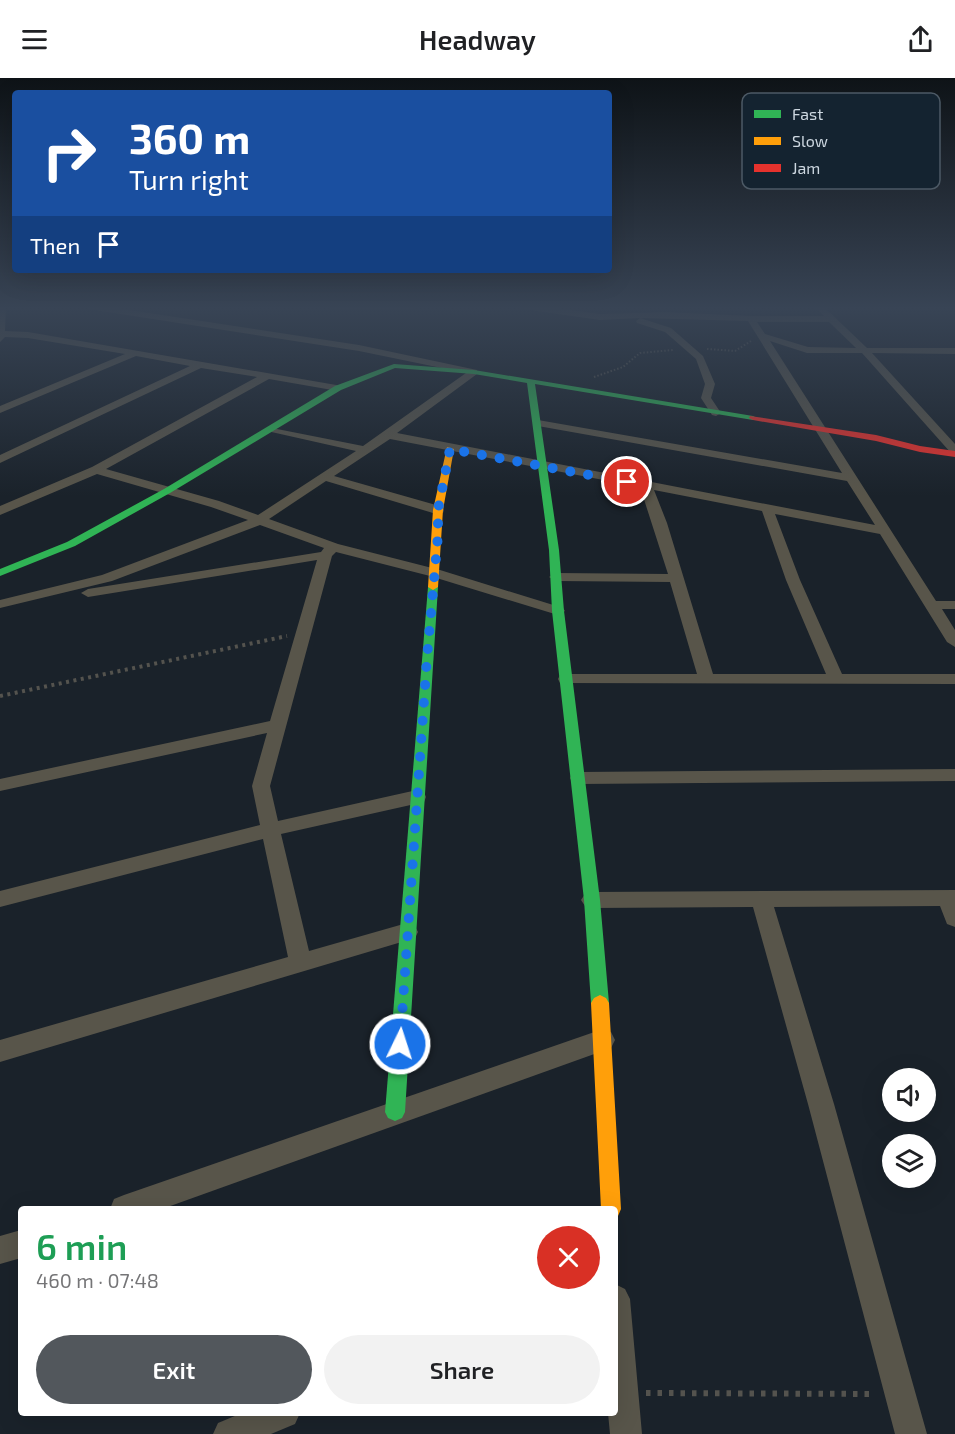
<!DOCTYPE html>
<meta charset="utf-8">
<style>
body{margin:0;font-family:"Exo 2",sans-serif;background:#f2f2f2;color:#202124;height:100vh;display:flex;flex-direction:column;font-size:22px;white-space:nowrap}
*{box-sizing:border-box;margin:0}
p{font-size:20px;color:#757577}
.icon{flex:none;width:33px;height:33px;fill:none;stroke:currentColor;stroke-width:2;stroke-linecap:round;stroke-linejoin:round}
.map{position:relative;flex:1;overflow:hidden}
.details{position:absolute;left:18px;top:1128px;width:600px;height:210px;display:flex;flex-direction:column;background:#fff;border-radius:6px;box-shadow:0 6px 24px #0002}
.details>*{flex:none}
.top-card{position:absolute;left:12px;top:12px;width:600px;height:183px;border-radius:6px;box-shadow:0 6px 24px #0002;background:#1a4fa0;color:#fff;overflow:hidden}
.controls{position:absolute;left:882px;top:990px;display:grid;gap:12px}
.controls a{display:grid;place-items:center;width:54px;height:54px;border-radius:50%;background:#fff;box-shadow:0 6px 24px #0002;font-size:30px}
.pin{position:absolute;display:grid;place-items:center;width:51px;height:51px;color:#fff;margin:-26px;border:3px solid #fff;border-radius:50%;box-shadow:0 2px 6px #0007}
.me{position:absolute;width:66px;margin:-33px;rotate:4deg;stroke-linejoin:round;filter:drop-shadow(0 0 4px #0008)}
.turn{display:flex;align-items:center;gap:21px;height:126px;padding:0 18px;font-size:27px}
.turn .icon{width:78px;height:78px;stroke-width:2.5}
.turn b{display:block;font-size:42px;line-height:51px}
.then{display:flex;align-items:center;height:57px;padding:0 18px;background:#0003;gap:12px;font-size:22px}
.round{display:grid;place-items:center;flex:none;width:63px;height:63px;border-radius:32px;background:#f2f2f2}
.head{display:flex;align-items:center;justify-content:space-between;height:102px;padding:0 18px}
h1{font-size:36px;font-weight:600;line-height:45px;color:#1e9e55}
.button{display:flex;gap:12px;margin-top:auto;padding:12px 18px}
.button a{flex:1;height:69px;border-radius:36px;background:#52575c;color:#fff;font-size:24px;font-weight:600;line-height:69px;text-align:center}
.button a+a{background:#f2f2f2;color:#202124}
header{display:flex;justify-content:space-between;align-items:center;height:78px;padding:0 18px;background:#fff;font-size:27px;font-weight:600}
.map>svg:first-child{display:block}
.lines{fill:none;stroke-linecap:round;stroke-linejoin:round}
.path-far2{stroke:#54534e;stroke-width:2;stroke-dasharray:1.5 2;stroke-linecap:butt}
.path-far1{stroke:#54534e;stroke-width:4;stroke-dasharray:3 4.5;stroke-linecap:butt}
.path{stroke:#54534e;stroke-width:6;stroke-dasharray:4.5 7;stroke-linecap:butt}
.street{fill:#58554a;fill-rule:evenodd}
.fast{fill:#30b455;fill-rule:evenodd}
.slow{fill:#ff9f0a;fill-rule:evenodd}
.jam{fill:#e5322d;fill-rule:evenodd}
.route{stroke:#1a73e8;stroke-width:10;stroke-dasharray:0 18}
.key{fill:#142330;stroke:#4c5965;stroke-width:1.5}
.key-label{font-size:16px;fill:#cdd7e0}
</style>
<header><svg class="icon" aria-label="menu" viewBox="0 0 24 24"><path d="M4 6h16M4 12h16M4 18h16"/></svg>Headway<svg class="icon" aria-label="share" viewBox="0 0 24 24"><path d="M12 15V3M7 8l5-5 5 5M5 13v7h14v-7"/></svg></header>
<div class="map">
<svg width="955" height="1356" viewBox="0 0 955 1356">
<rect width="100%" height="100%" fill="#1a222a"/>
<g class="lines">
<g class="path-far2">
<polyline points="707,271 735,273 751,263"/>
<polyline points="594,299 623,289 640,275 673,272"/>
</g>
<polyline class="path-far1" points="0,618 287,558"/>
<polyline class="path" points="646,1315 875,1316"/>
<g class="street">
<path d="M0,228H6L5,253L28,254L342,308L343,310L338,313L269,301L106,391L219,423L258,437L356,373L267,353V349L363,368L466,295L359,273L88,231L84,228H103L359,267L477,292V296L397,355L875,447L847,403L538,348L533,345L538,342L842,395L748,243L640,240L671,250L703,278L715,306L711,320L721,335L716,338L712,337L701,320L705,306L696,281L665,254L637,245L636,243L640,240L600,242L523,231L519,228H540L600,236L666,234L751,238H824L814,228H823L867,270H955V276L872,275L955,366V376L951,375L862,275H807L770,263L936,523H955V531H942L955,552V569L947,564L880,456L775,436L800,502L842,596H955V606L560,605L558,601L560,597L566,596H697L670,504L556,503L549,499L556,495L668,496L640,409L390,361L334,398L443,429L444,432L443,435H433L326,403L269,441L338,466L440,492L563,530L565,533L558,537L430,498L336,474L332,478L270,708L278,743L417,712L424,714L426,719L424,724L281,756L309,873L407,845L415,848L418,854L415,860L0,984V962L288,879L263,761L0,829V813L260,747L252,708L267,655L0,713V701L270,643L317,482L88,519L81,515L88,511L321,474L324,470L260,447L112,503L0,530V522L102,497L248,442L211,429L97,396L0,437V428L92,389L257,299L201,290L0,385V377L190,288L136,278L0,335V328L125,276L28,260L5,259L0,264ZM757,244H829L856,270L808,269L765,256ZM654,412L762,433L786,502L826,596H713L667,445Z"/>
<polygon points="329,228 418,228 414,231 333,231"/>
<polygon points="955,691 955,703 579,706 572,704 570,700 572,696 579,694"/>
<polygon points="955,812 955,849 947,846 940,828 774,829 834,1026 927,1356 895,1356 808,1026 753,829 592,830 585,828 581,822 585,816 592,814"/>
<polygon points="603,951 611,954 615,962 611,970 162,1131 110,1131 114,1121 124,1117"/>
<polygon points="21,1152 21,1180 0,1186 0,1158"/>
<polygon points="615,1206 625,1211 630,1221 642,1356 610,1356 608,1335 615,1335"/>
<polygon points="242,1335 300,1335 295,1346 271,1356 213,1356 218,1345"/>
</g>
<g class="fast">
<polygon points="394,286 474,292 753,338 757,340 753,342 535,306 559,472 564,533 600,822 609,925 606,930 600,933 594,930 591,925 584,822 552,533 549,472 527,305 474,296 395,290 341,312 170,415 75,468 0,498 0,491 67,464 164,411 335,308"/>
<polygon points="433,506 438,509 405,1034 402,1040 395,1043 388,1040 385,1034 428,509"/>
</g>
<g class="slow">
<polygon points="447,369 454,371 443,432 438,509 433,512 428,509 433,432"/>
<polygon points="600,917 606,920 609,925 621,1131 618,1138 615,1140 615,1131 601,1131 591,925 594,920"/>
</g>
<polygon class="jam" points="750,338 876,357 920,368 955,373 955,379 920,374 876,363 753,342 749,340"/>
</g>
<linearGradient id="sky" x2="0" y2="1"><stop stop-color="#0e1317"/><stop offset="0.55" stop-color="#384455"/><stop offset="1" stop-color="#384455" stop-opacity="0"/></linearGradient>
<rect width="955" height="418" fill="url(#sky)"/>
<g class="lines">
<polyline class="route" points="400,966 427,580 438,457 438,432 450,371 627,404"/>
</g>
<rect x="742" y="15" width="198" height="96" rx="9" class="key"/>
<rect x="754" y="32" width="27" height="8" fill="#30b455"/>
<rect x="754" y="59" width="27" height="8" fill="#ff9f0a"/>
<rect x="754" y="86" width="27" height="8" fill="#e5322d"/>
<g class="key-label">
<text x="792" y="42">Fast</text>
<text x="792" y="69">Slow</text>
<text x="792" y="96">Jam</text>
</g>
</svg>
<div class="controls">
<a><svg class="icon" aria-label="sound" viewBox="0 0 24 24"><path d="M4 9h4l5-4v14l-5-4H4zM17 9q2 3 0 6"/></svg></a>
<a><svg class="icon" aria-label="layers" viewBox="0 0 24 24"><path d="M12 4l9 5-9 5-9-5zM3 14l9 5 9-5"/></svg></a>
</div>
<div class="pin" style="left:627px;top:404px;background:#d93025"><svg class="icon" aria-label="arrive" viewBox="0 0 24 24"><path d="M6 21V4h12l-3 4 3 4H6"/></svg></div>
<svg class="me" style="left:400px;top:966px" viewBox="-20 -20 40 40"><circle r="17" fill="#1a73e8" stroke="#fff" stroke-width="3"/><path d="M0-11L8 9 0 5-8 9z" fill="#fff"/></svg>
<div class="top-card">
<div class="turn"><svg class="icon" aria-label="right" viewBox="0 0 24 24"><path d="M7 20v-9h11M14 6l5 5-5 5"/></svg><div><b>360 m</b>Turn right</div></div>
<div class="then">Then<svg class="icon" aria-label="arrive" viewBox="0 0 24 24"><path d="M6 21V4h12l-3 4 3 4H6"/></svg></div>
</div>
<section class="details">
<div class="head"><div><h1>6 min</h1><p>460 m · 07:48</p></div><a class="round" style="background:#d93025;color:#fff"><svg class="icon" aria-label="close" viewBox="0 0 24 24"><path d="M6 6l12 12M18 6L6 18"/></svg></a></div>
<div class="button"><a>Exit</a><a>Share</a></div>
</section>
</div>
